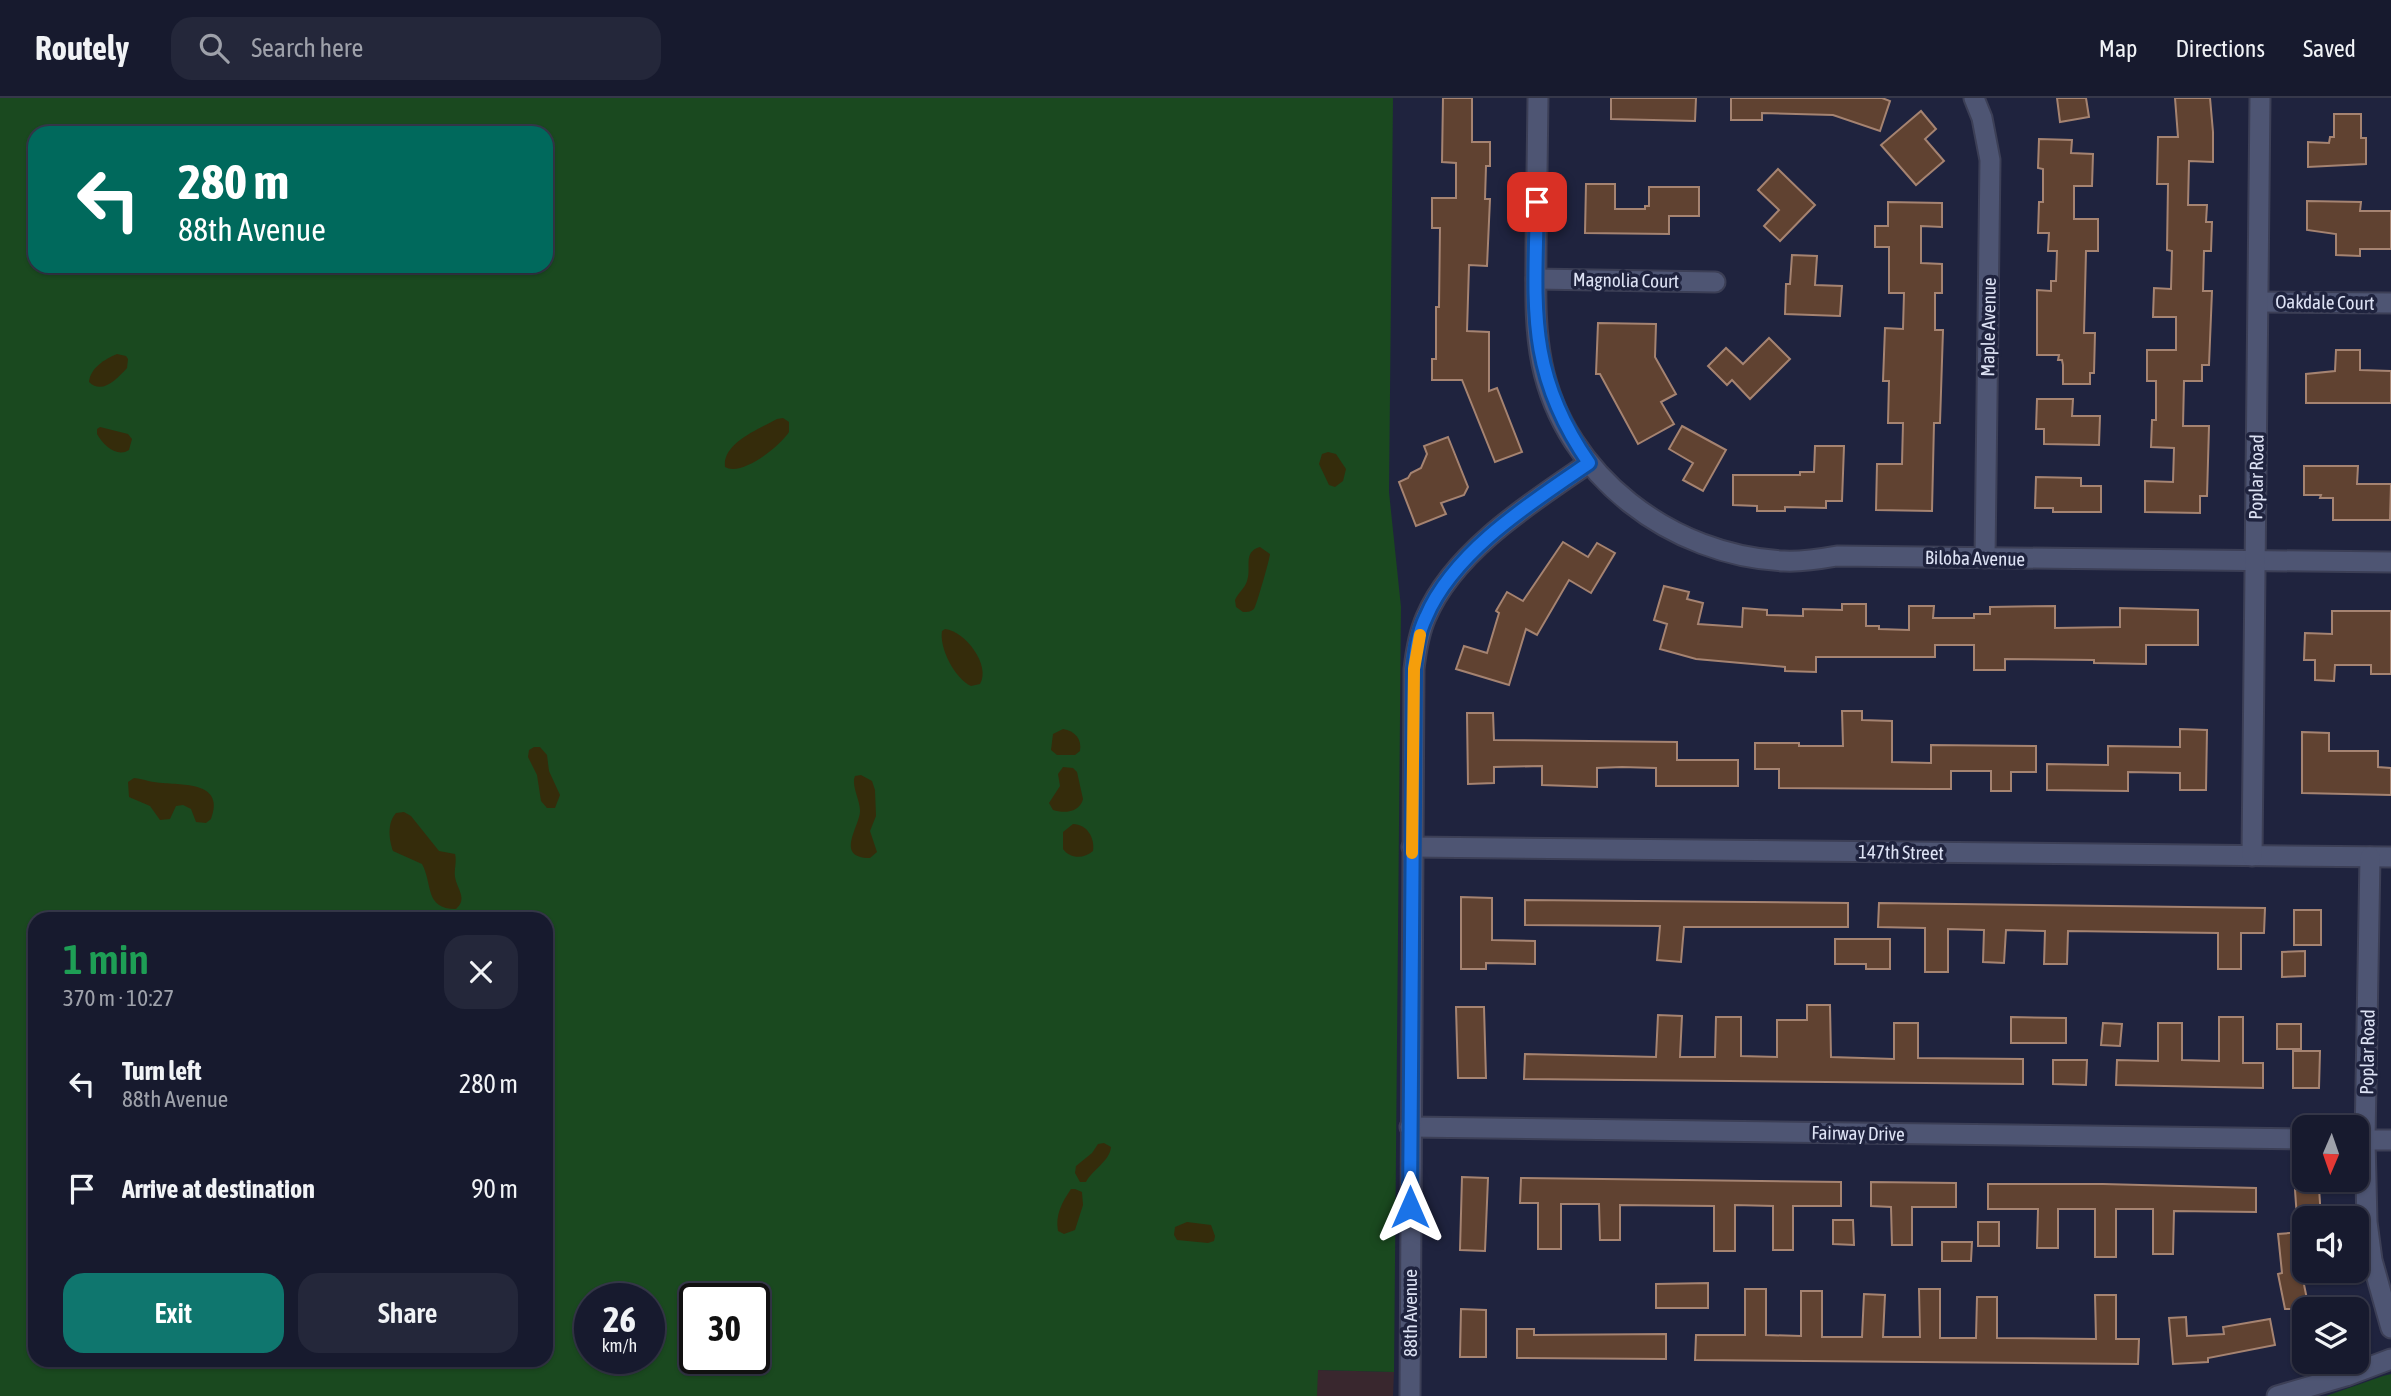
<!DOCTYPE html>
<meta charset="utf-8">
<style>
body{margin:0;font-family:"Asap Condensed",sans-serif;background:#24273a;color:#f1f3f6;height:100vh;display:flex;flex-direction:column;font-size:26px;white-space:nowrap}
*{box-sizing:border-box;margin:0}
p{font-size:23px;color:#9ea1aa}
.icon{flex:none;width:38px;height:38px;fill:none;stroke:currentColor;stroke-width:2;stroke-linecap:round;stroke-linejoin:round}
.map{position:relative;flex:1;overflow:hidden}
.details{position:absolute;left:28px;top:814px;width:525px;height:455px;display:flex;flex-direction:column;background:#171a2e;border-radius:21px;box-shadow:0 2px 5px #0004,0 0 0 2px #36384a}
.details>*{flex:none}
.top-card{position:absolute;left:28px;top:28px;width:525px;height:147px;border-radius:21px;box-shadow:0 2px 5px #0004,0 0 0 2px #36384a;background:#00695c;color:#fff;overflow:hidden}
.needle{width:46px;rotate:182deg}
.buttons{position:absolute;left:2292px;top:1017px;display:grid;gap:14px}
.buttons a{display:grid;place-items:center;width:77px;height:77px;border-radius:14px;background:#171a2e;box-shadow:0 2px 5px #0004,0 0 0 2px #36384a;font-size:35px}
.speed{position:absolute;left:574px;top:1185px;display:flex;gap:14px;font-size:35px;font-weight:700;text-align:center}
.speed>*{display:grid;place-content:center;width:91px;height:91px;border-radius:50%;background:#171a2e;box-shadow:0 2px 5px #0004,0 0 0 2px #36384a;line-height:1}
.speed small{font-size:18px;font-weight:400}
.speed .limit{border:4px solid #111;border-radius:10px;background:#fff;color:#111}
.pin{position:absolute;display:grid;place-items:center;width:60px;height:60px;color:#fff;margin:-30px;border-radius:14px;box-shadow:0 4px 10px #0006}
.me{position:absolute;width:77px;margin:-38px;rotate:0deg;stroke-linejoin:round;filter:drop-shadow(0 0 5px #0008)}
.turn{display:flex;align-items:center;gap:24px;height:147px;padding:0 35px;font-size:32px}
.turn .icon{width:91px;height:91px;stroke-width:2.5}
.turn b{display:block;font-size:49px;line-height:60px}
.round{display:grid;place-items:center;flex:none;width:74px;height:74px;border-radius:21px;background:#24273a}
.summary{display:flex;align-items:center;justify-content:space-between;height:119px;padding:0 35px}
h1{font-size:42px;font-weight:600;line-height:52px;color:#1e9e55}
.cta{display:flex;gap:14px;margin-top:auto;padding:14px 35px}
.cta a{flex:1;height:80px;border-radius:21px;background:#0f766e;color:#fff;font-size:28px;font-weight:600;line-height:80px;text-align:center}
.cta a+a{background:#24273a;color:#f1f3f6}
ul{padding:0;list-style:none}
li{display:flex;align-items:center;gap:21px;height:105px;padding:0 35px}
li div{flex:1}
li b{display:block;font-size:26px}
li em{font-style:normal}
header{display:flex;align-items:center;gap:42px;box-sizing:border-box;height:98px;padding:0 35px;background:#171a2e;border-bottom:2px solid #36384a}
header strong{font-size:33px}
nav{display:flex;gap:38px;margin-inline-start:auto;font-size:24px}
.search{width:490px;height:63px;background:#24273a;display:flex;align-items:center;gap:18px;box-sizing:border-box;padding:0 24px;border-radius:21px;color:#9ea1aa;font-size:26px}
.map>svg:first-child{display:block}
.industrial{fill:#39272e}
.green{fill:#1a491f;fill-rule:evenodd}
.sand{fill:#352c0b}
.building{fill:#604231;stroke:#a58371;stroke-width:2}
.lines{fill:none;stroke-linecap:round;stroke-linejoin:round}
.street-casing{stroke:#3c3f56;stroke-width:23}
.street{stroke:#4e5573;stroke-width:19}
.route-casing{stroke:#114b97;stroke-width:18}
.route{stroke:#1a73e8;stroke-width:12}
.slow{stroke:#f59e0b;stroke-width:12}
.labels{text-anchor:middle;dominant-baseline:central;stroke-width:7;stroke-linejoin:round;paint-order:stroke}
.street-label{font-size:19px;fill:#dde2f4;stroke:#1f233e}
</style>
<header>
<strong>Routely</strong>
<div class="search"><svg class="icon" aria-label="search" viewBox="0 0 24 24"><circle cx="10" cy="10" r="6"/><path d="M15 15l6 6"/></svg>Search here</div>
<nav><a>Map</a><a>Directions</a><a>Saved</a></nav>
</header>
<div class="map">
<svg width="2391" height="1298" viewBox="0 0 2391 1298">
<rect width="100%" height="100%" fill="#1f233e"/>
<polygon class="industrial" points="1317,1272 1394,1274 1393,1298 1317,1298"/>
<g class="green">
<path d="M0,0H1393L1389,394L1401,509L1394,1274L1318,1272L1317,1298H0ZM35,35H546V168H35ZM35,821H546V1262H35ZM590,1200H649V1260H590ZM695,1200H754V1260H695Z"/>
<polygon points="2391,1276 2391,1298 2326,1298 2383,1278"/>
</g>
<g class="sand">
<path d="M117,256L126,258L128,261L127,270C117,281 102,297 89,284C90,270 105,261 117,256Z"/>
<path d="M783,320L789,324V334C780,348 742,379 725,369C722,345 759,331 777,321Z"/>
<path d="M100,329L128,336L132,341L129,352C117,360 103,347 97,336V331Z"/>
<polygon points="1328,354 1336,356 1346,371 1343,383 1335,389 1329,387 1319,366 1322,356"/>
<path d="M1260,449L1270,456C1270,460 1256,509 1254,511C1250,514 1248,514 1243,514L1236,509L1235,502C1238,495 1245,490 1247,483C1252,470 1242,454 1260,449Z"/>
<path d="M945,531C965,533 991,567 980,586L971,588C955,581 939,550 942,533Z"/>
<path d="M1063,631C1075,633 1082,641 1080,653L1075,657H1057L1051,652L1053,636Z"/>
<polygon points="534,649 540,649 547,657 549,673 560,697 555,710 547,710 541,703 537,677 528,659 529,652"/>
<path d="M1063,669L1073,670L1077,674L1083,701C1080,714 1065,716 1053,712L1049,705L1060,688L1058,676Z"/>
<path d="M861,677L872,683L875,692L876,718L870,733L877,754L870,760C834,760 860,728 860,713C860,702 853,692 854,681L855,678Z"/>
<path d="M134,680C144,681 153,685 163,685C186,687 225,685 211,721L206,725L196,724L191,711L183,707L176,708L170,721L160,722L150,708L129,699L128,684Z"/>
<path d="M404,714L411,718L439,753L455,756C457,764 454,771 455,779C457,791 468,801 456,811C424,811 433,786 422,766L393,753C389,741 387,725 396,715Z"/>
<path d="M1073,726C1087,726 1095,740 1093,753C1084,761 1070,761 1063,751V734Z"/>
<path d="M1104,1045L1111,1049C1110,1063 1093,1071 1086,1084H1080L1075,1075L1076,1068L1092,1055L1098,1046Z"/>
<path d="M1071,1091H1075L1082,1094L1083,1107L1075,1132L1064,1136L1058,1133C1055,1117 1062,1104 1071,1091Z"/>
<polygon points="1187,1124 1211,1127 1215,1138 1214,1143 1208,1145 1177,1142 1174,1137 1175,1129"/>
</g>
<g class="building">
<polygon points="1443,0 1472,0 1472,44 1490,44 1490,68 1486,68 1485,101 1490,101 1487,168 1469,167 1467,233 1489,234 1489,293 1497,290 1522,354 1495,364 1462,282 1432,282 1432,261 1436,261 1436,209 1439,209 1440,130 1432,130 1432,100 1456,100 1456,65 1442,64"/>
<polygon points="1611,0 1696,0 1695,23 1611,21"/>
<polygon points="1731,0 1882,0 1890,3 1880,33 1833,17 1762,15 1762,22 1731,22"/>
<polygon points="2057,0 2086,0 2089,19 2060,24"/>
<polygon points="2175,0 2210,0 2213,34 2213,64 2189,63 2188,107 2207,107 2206,124 2212,124 2211,153 2204,153 2203,193 2212,193 2209,267 2202,267 2202,283 2184,283 2183,328 2209,328 2207,398 2200,398 2200,415 2145,414 2145,383 2173,384 2174,350 2151,349 2152,322 2156,322 2156,283 2147,283 2147,252 2176,252 2176,219 2153,219 2154,190 2171,191 2172,153 2167,152 2168,86 2157,86 2158,39 2178,39"/>
<polygon points="1921,13 1936,31 1925,41 1944,63 1916,87 1881,47"/>
<polygon points="2334,16 2361,16 2361,40 2366,40 2366,66 2308,69 2308,44 2329,45 2330,39 2334,39"/>
<polygon points="2039,41 2072,42 2071,55 2093,56 2092,88 2074,88 2074,121 2098,121 2098,153 2086,153 2084,235 2095,235 2094,275 2090,275 2090,286 2063,286 2063,267 2062,262 2058,262 2059,257 2037,257 2037,192 2051,193 2051,183 2056,183 2057,153 2048,153 2049,135 2038,135 2039,104 2043,104 2043,71 2038,70"/>
<polygon points="1778,71 1815,107 1780,143 1764,128 1779,112 1758,92"/>
<polygon points="1586,86 1615,86 1615,111 1645,111 1645,108 1649,108 1649,89 1699,89 1699,118 1669,118 1669,136 1585,135"/>
<polygon points="2307,103 2361,104 2360,113 2391,113 2391,151 2360,151 2360,158 2336,157 2336,136 2307,132"/>
<polygon points="1888,104 1942,105 1942,129 1921,128 1921,165 1942,166 1942,195 1935,195 1935,232 1943,232 1940,325 1934,325 1932,413 1876,412 1877,366 1902,366 1903,325 1888,325 1889,283 1883,283 1885,230 1903,231 1904,195 1889,195 1889,149 1875,149 1875,128 1888,128"/>
<polygon points="1792,157 1817,158 1815,187 1842,188 1840,218 1785,216 1786,186 1790,186"/>
<polygon points="1598,225 1656,226 1655,259 1676,296 1661,304 1674,326 1638,346 1600,276 1596,276"/>
<polygon points="1769,240 1790,261 1750,301 1732,282 1727,287 1708,268 1726,250 1743,266"/>
<polygon points="2336,252 2360,252 2360,272 2391,273 2391,305 2306,305 2306,276 2335,273"/>
<polygon points="2037,301 2073,301 2072,318 2100,318 2099,347 2044,346 2044,331 2036,331"/>
<polygon points="1682,328 1726,352 1703,393 1683,382 1693,365 1669,351"/>
<polygon points="1448,339 1468,389 1464,397 1441,405 1446,416 1416,428 1399,384 1408,380 1411,375 1421,370 1427,356 1424,348"/>
<polygon points="1815,348 1844,348 1842,403 1826,403 1826,410 1785,409 1785,413 1757,413 1757,408 1733,407 1733,377 1800,377 1800,374 1814,374"/>
<polygon points="2304,368 2358,368 2357,386 2391,386 2390,422 2333,422 2333,400 2320,400 2321,397 2304,397"/>
<polygon points="2036,379 2081,380 2081,388 2101,388 2101,414 2053,414 2053,410 2035,410"/>
<polygon points="1563,444 1588,459 1597,445 1615,455 1591,495 1569,482 1537,537 1526,531 1509,587 1456,571 1464,548 1487,555 1499,515 1496,513 1507,494 1523,503"/>
<polygon points="1664,488 1689,494 1687,501 1703,505 1698,526 1742,529 1743,510 1767,512 1767,517 1803,518 1803,511 1842,512 1842,506 1866,506 1866,528 1879,528 1879,531 1909,532 1909,508 1934,508 1933,520 1974,520 1974,516 1990,516 1990,509 2055,508 2055,530 2120,529 2120,510 2198,512 2198,547 2146,547 2146,566 2094,565 2094,562 2005,561 2005,572 1974,572 1974,547 1935,547 1935,559 1816,559 1816,574 1785,573 1785,569 1696,561 1660,551 1667,526 1654,522"/>
<polygon points="2332,513 2391,513 2391,576 2371,576 2371,567 2335,567 2334,583 2315,582 2315,562 2304,562 2305,535 2332,536"/>
<polygon points="1842,613 1862,613 1862,622 1892,623 1892,664 1931,665 1931,647 2036,648 2036,674 2011,674 2011,693 1991,693 1991,673 1951,673 1951,691 1930,691 1779,690 1779,671 1755,671 1755,645 1799,645 1799,648 1843,648"/>
<polygon points="1467,615 1493,615 1494,642 1677,644 1677,662 1738,662 1738,688 1656,688 1656,670 1622,669 1597,670 1597,689 1542,687 1542,668 1494,669 1494,685 1468,686"/>
<polygon points="2180,631 2207,632 2206,692 2180,692 2180,675 2128,674 2128,693 2047,692 2047,666 2108,667 2108,648 2180,649"/>
<polygon points="2302,634 2329,635 2329,653 2378,653 2378,669 2391,670 2391,697 2302,695"/>
<polygon points="1461,799 1492,800 1492,842 1535,843 1535,866 1486,865 1486,871 1461,871"/>
<polygon points="1525,802 1848,805 1848,829 1684,829 1681,864 1657,862 1660,828 1525,827"/>
<polygon points="1879,805 2265,810 2264,835 2241,835 2241,871 2218,871 2218,835 2068,833 2067,866 2044,866 2045,833 2006,832 2004,865 1983,864 1984,832 1948,831 1948,874 1925,874 1925,830 1878,829"/>
<rect x="2294" y="812" width="27" height="35"/>
<polygon points="1835,841 1890,841 1890,871 1866,871 1866,866 1835,866"/>
<polygon points="2305,853 2305,878 2282,879 2282,854"/>
<polygon points="1807,907 1830,907 1831,959 1894,961 1894,925 1918,925 1918,960 2023,961 2023,986 1524,981 1525,956 1656,959 1658,917 1682,918 1680,959 1715,959 1716,919 1741,919 1741,958 1777,959 1777,922 1807,922"/>
<polygon points="1456,909 1484,909 1486,980 1458,980"/>
<polygon points="2011,919 2066,920 2066,945 2011,945"/>
<polygon points="2219,919 2243,919 2243,965 2263,965 2263,990 2116,987 2117,962 2158,963 2158,925 2182,925 2182,962 2219,963"/>
<polygon points="2103,925 2122,926 2120,948 2101,947"/>
<rect x="2277" y="926" width="24" height="25"/>
<polygon points="2293,953 2320,953 2319,990 2293,990"/>
<polygon points="2053,962 2087,962 2086,987 2053,986"/>
<polygon points="1462,1079 1488,1080 1485,1153 1460,1152"/>
<polygon points="1521,1080 1841,1084 1841,1108 1793,1108 1793,1152 1773,1152 1773,1108 1735,1107 1735,1153 1714,1153 1714,1108 1620,1107 1620,1142 1600,1142 1599,1106 1561,1106 1561,1151 1538,1151 1538,1105 1520,1105"/>
<polygon points="1871,1084 1956,1085 1956,1109 1912,1109 1912,1147 1892,1147 1891,1109 1871,1108"/>
<polygon points="1988,1086 2103,1086 2256,1090 2256,1114 2174,1113 2173,1156 2153,1156 2153,1111 2116,1111 2116,1159 2095,1159 2095,1111 2058,1111 2058,1150 2037,1150 2038,1111 1988,1111"/>
<polygon points="2319,1090 2321,1120 2297,1120 2295,1092"/>
<polygon points="1833,1122 1853,1122 1854,1147 1833,1146"/>
<rect x="1978" y="1124" width="21" height="24"/>
<polygon points="2301,1134 2303,1156 2298,1157 2309,1211 2285,1211 2278,1176 2282,1175 2278,1136"/>
<polygon points="1942,1144 1972,1144 1971,1163 1942,1163"/>
<polygon points="1708,1185 1708,1210 1656,1210 1656,1186"/>
<polygon points="1745,1191 1766,1191 1766,1237 1801,1238 1801,1193 1822,1193 1822,1239 1862,1239 1864,1196 1885,1197 1883,1239 1920,1239 1919,1191 1940,1191 1940,1240 1976,1240 1977,1199 1997,1199 1997,1240 2096,1241 2095,1197 2116,1197 2116,1241 2139,1241 2138,1266 1695,1262 1696,1237 1745,1237"/>
<polygon points="1461,1211 1486,1212 1486,1259 1460,1259"/>
<polygon points="2186,1219 2187,1238 2224,1236 2223,1229 2270,1221 2275,1247 2208,1260 2208,1264 2173,1266 2169,1220"/>
<polygon points="1517,1231 1534,1231 1534,1237 1666,1236 1666,1261 1517,1260"/>
</g>
<g class="lines">
<g class="street-casing">
<g id="street">
<path d="M1538,0C1537,50 1537,99 1536,149C1536,188 1534,227 1542,266C1565,378 1672,458 1784,463C1802,464 1820,461 1837,458L2391,464"/>
<polyline points="1974,0 1982,20 1990,62 1985,460"/>
<polyline points="1536,181 1715,184"/>
<polyline points="2259,204 2391,205"/>
<polyline points="1412,749 2391,759"/>
<polyline points="2252,758 2260,0"/>
<polyline points="2370,759 2365,1042 2367,1124 2372,1162 2391,1230"/>
<polyline points="1410,1029 2305,1041"/>
<polyline points="2357,1042 2391,1042"/>
<path d="M1410,1298L1414,571C1416,553 1419,535 1426,519C1454,453 1532,404 1589,365"/>
<polyline points="2277,1298 2346,1278 2391,1261"/>
</g>
</g>
<use href="#street" class="street"/>
</g>
<g class="lines">
<g class="route-casing">
<path id="route" d="M1410,1109L1414,571C1416,553 1418,535 1426,519C1454,453 1532,404 1589,365C1526,274 1535,208 1537,104"/>
</g>
<use href="#route" class="route"/>
<polyline class="slow" points="1412,755 1414,571 1420,537"/>
</g>
<g class="labels">
<g class="street-label">
<text transform="translate(1626 182) rotate(1)">Magnolia Court</text>
<text transform="translate(2325 204) rotate(1)">Oakdale Court</text>
<text transform="translate(1988 229) rotate(-89)">Maple Avenue</text>
<text transform="translate(2256 379) rotate(-89)">Poplar Road</text>
<text transform="translate(1975 460) rotate(1)">Biloba Avenue</text>
<text transform="translate(1901 754) rotate(1)">147th Street</text>
<text transform="translate(2367 954) rotate(-89)">Poplar Road</text>
<text transform="translate(1858 1035) rotate(1)">Fairway Drive</text>
<text transform="translate(1410 1215) rotate(-90)">88th Avenue</text>
</g>
</g>
</svg>
<div class="buttons">
<a><svg class="needle" viewBox="-14 -14 28 28"><path d="M0-13l5 13h-10z" fill="#e53935"/><path d="M0 13l5-13h-10z" fill="#9ea1aa"/></svg></a>
<a><svg class="icon" aria-label="sound" viewBox="0 0 24 24"><path d="M4 9h4l5-4v14l-5-4H4zM17 9q2 3 0 6"/></svg></a>
<a><svg class="icon" aria-label="layers" viewBox="0 0 24 24"><path d="M12 4l9 5-9 5-9-5zM3 14l9 5 9-5"/></svg></a>
</div>
<div class="speed"><div>26<small>km/h</small></div><div class="limit">30</div></div>
<div class="pin" style="left:1537px;top:104px;background:#d93025"><svg class="icon" aria-label="arrive" viewBox="0 0 24 24"><path d="M6 21V4h12l-3 4 3 4H6"/></svg></div>
<svg class="me" style="left:1410px;top:1109px" viewBox="-20 -20 40 40"><path d="M0-17L14 15 0 8-14 15z" fill="#1a73e8" stroke="#fff" stroke-width="4"/></svg>
<div class="top-card">
<div class="turn"><svg class="icon" aria-label="left" viewBox="0 0 24 24"><path d="M17 20v-9H6M10 6l-5 5 5 5"/></svg><div><b>280 m</b>88th Avenue</div></div>
</div>
<section class="details">
<div class="summary"><div><h1>1 min</h1><p>370 m · 10:27</p></div><a class="round"><svg class="icon" aria-label="close" viewBox="0 0 24 24"><path d="M6 6l12 12M18 6L6 18"/></svg></a></div>
<ul>
<li><svg class="icon" aria-label="left" viewBox="0 0 24 24"><path d="M17 20v-9H6M10 6l-5 5 5 5"/></svg><div><b>Turn left</b><p>88th Avenue</p></div><em>280 m</em></li>
<li><svg class="icon" aria-label="arrive" viewBox="0 0 24 24"><path d="M6 21V4h12l-3 4 3 4H6"/></svg><div><b>Arrive at destination</b></div><em>90 m</em></li>
</ul>
<div class="cta"><a>Exit</a><a>Share</a></div>
</section>
</div>
